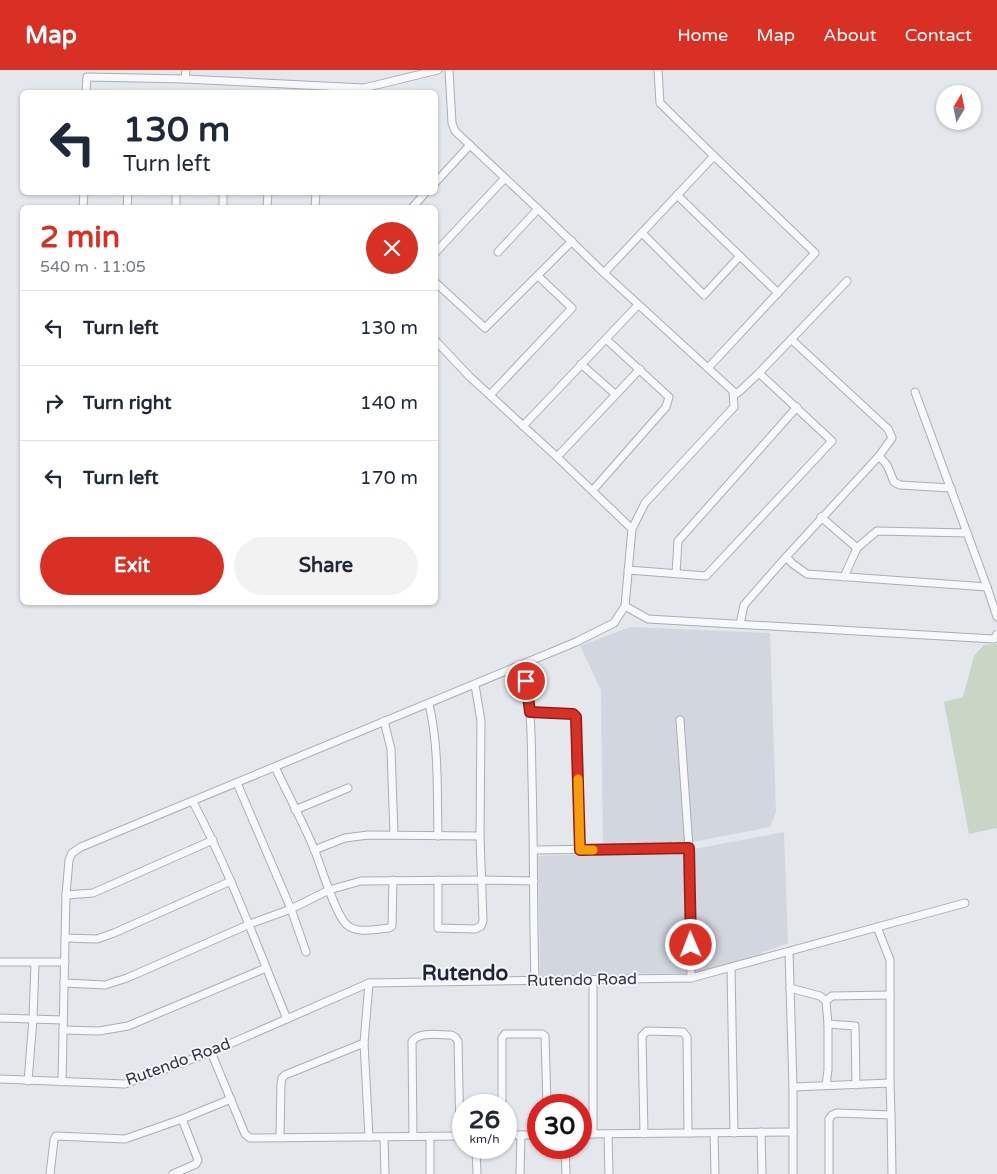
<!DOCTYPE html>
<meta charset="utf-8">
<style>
body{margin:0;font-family:"Varela Round",sans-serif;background:#f2f2f3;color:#1f2937;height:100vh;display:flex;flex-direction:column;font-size:19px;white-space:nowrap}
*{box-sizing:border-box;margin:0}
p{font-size:16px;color:#747a83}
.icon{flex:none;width:28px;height:28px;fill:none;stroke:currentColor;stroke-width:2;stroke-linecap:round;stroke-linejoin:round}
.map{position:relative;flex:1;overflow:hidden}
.side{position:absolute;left:20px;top:135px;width:418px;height:400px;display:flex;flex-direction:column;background:#fff;border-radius:8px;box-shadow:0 1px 4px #0004}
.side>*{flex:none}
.hud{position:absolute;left:20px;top:20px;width:418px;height:105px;border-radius:8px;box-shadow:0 1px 4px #0004;background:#fff;color:#1f2937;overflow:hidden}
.needle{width:32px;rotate:10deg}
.buttons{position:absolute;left:936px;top:15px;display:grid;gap:10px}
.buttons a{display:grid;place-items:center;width:45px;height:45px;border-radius:50%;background:#fff;box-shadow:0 1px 4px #0004;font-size:25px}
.speed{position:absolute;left:452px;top:1024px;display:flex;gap:10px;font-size:25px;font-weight:700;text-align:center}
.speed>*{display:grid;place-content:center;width:65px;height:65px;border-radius:50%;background:#fff;box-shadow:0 1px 4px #0004;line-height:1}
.speed small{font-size:12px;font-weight:400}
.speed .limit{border:8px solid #d22;background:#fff;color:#111}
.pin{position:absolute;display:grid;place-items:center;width:42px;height:42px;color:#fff;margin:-21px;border:2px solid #fff;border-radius:50%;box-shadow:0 1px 5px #0007}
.me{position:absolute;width:55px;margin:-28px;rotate:359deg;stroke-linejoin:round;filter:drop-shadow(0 0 4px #0008)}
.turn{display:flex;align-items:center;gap:18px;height:105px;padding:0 20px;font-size:22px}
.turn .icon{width:65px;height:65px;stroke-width:2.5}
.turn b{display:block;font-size:35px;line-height:42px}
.round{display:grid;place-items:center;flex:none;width:52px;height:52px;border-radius:26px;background:#f2f2f3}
.overview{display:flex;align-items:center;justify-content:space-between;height:85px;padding:0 20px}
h1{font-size:30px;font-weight:700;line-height:38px;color:#d93025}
.button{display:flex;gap:10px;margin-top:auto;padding:10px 20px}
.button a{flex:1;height:58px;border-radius:30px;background:#d93025;color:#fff;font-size:20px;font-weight:700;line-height:58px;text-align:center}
.button a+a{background:#f2f2f3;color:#1f2937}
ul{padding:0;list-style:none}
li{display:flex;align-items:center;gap:15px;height:75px;padding:0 20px;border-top:1px solid #e0e1e3}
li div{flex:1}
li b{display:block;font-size:19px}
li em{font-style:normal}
header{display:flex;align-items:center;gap:30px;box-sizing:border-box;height:70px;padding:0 25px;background:#d93025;color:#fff}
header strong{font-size:24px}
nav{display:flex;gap:28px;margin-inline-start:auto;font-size:18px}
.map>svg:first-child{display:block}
.built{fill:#d2d6de}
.green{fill:#c9d6c5}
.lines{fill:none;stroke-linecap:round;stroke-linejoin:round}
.minor-casing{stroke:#a9aeb7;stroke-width:9}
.minor{stroke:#f7f8fa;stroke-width:7}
.route-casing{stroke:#8d1f18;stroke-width:12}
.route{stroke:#d93025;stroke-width:9}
.slow{stroke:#f59e0b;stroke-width:9}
.labels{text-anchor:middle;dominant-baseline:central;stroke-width:4;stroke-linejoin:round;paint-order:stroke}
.street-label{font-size:16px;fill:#2b3445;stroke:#f4f6f9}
.district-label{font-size:21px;font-weight:bold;fill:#1d2536;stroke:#f4f6f9}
</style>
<header>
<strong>Map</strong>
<nav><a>Home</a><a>Map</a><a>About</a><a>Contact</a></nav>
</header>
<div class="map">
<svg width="997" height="1104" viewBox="0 0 997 1104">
<rect width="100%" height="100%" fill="#e4e7ec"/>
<g class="built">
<polygon points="630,557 770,563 776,742 770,757 682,774 603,776 601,620 580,576"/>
<polygon points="784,762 788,873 733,893 695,903 540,905 538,786 684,781"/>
</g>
<polygon class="green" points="997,574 997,758 969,764 944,632 963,627 974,586 984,575"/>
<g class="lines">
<g class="minor-casing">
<g id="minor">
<polyline points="658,0 660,33 714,86"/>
<polyline points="185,9 186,0"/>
<polyline points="86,22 87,7 185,9 364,18 438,0"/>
<polyline points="435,113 470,75"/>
<polyline points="677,125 778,223"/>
<polyline points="83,138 84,122"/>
<polyline points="127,138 128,122"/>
<polyline points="176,138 176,122"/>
<polyline points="223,138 223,122"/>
<polyline points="267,138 268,122"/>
<polyline points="315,138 316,122"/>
<polyline points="412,138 426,122"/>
<polyline points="642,163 704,225 740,186"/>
<polyline points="498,182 538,139"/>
<polyline points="435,183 505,108"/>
<polyline points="604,203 714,86 815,183 708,298"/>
<polyline points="435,212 485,258 572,171"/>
<polyline points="435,270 469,306 557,387 632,459"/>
<polyline points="581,294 615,324"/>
<polyline points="915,322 987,517 997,547"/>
<polyline points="490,325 572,238 538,206"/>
<polyline points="734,325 740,321 759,303 847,211"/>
<polyline points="523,356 638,235"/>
<polyline points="879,386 887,395 894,412 900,415 951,418"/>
<polyline points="557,387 640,299"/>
<polyline points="593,420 666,337 669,327 606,269"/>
<polyline points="821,447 857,478"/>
<polyline points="786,487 793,494 807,504 987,517"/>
<polyline points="628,500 706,506 832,371 759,303"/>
<polyline points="676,503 678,471 797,337"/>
<polyline points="844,507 857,478 877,461 967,463"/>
<polyline points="625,536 648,549 994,569 997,564"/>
<polyline points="740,554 744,535 786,487 879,386 892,368 888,359 792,270"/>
<path d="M520,596C533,632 531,671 532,709C534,776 533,843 535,911"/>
<path d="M429,634C439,677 437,721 438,766"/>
<polyline points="531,642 573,644 576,647 580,780"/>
<polyline points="680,650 689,778 691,908"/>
<polyline points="384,651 391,679 394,765"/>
<path d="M275,697C288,725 303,752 315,781C321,797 336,846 347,855C357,864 377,859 389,858L392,856L393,810"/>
<polyline points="237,713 291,839 306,882"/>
<path d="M193,732C230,802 257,876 287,949"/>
<polyline points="295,740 348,718"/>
<polyline points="314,780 345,768 368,765 480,766"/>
<polyline points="534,780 689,778"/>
<polyline points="438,810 438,858 475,859 481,856 483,851 480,766 481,651 475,615"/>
<polyline points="66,825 93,823 213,770"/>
<polyline points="877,857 890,890 890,1013"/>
<polyline points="65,868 97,869 114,863 231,811"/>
<polyline points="789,882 793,1017 793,1104"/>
<polyline points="0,892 65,892"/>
<polyline points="731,898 734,1063"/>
<polyline points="64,913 105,915 127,908 250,854 291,839 329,820 361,811 483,810 534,811"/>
<polyline points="790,918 820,926 826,931 828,954 855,956 856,1015"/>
<polyline points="826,931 832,926 890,925"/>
<polyline points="0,948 63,950"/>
<polyline points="63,960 99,961 128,956 266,898"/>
<polyline points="364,973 369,913"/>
<polyline points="211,982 245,1064 250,1068 464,1066"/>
<polyline points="0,1009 125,1014 211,982 369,913 691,908 965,833"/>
<polyline points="28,1011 33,949 35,893"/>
<polyline points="62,1012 66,825 69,790 72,783 81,777 576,572 614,553 625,536 632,459 645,433 734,337 733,321 604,203 538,139 455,61 452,53 449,0"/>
<polyline points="826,1015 828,1000 828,954"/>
<polyline points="793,1017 890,1013 891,1045 837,1043 832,1045 829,1049 829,1104"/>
<polyline points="502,1035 502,968 505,964 542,964 545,966 547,1035"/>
<polyline points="891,1045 892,1104"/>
<polyline points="761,1062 762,1104"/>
<polyline points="714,1063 715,1104"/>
<polyline points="581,1064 793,1062"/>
<polyline points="593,1064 593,911"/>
<polyline points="608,1064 609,1104"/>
<polyline points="644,1064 642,966 647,961 683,962 687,967 688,1063"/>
<polyline points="506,1065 539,1065"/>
<path d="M413,1066L412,972C418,961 439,965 451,965L455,967L458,971L460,1066"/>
<polyline points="384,1067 385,1104"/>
<polyline points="280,1068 281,1014 282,1008 285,1005 364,973 369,1067"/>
<polyline points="476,1078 477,1104"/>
<polyline points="565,1078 566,1104"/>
<polyline points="50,1104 54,1070 56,1066 125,1069 182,1049 231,1029"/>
<polyline points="173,1104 196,1094 198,1090 182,1049"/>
<polyline points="430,1104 430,1066"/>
<polyline points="520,1104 521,1065"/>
</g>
</g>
<use href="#minor" class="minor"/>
</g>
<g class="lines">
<g class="route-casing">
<polyline id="route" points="526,611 530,642 573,644 576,647 580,780 689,778 691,875"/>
</g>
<use href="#route" class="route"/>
<polyline class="slow" points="578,709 580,780 593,780"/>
</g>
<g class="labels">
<g class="street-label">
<text transform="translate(582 910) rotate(-1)">Rutendo Road</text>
<text transform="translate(178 992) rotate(-20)">Rutendo Road</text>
</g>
<g class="district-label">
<text x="465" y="903">Rutendo</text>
</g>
</g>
</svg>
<div class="buttons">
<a><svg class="needle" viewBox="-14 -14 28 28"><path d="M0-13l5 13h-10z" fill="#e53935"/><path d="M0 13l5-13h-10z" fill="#747a83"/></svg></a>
</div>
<div class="speed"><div>26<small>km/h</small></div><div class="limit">30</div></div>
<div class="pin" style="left:526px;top:611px;background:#d93025"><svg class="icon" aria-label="arrive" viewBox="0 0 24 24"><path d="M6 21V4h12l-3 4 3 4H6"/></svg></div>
<svg class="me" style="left:691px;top:875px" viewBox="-20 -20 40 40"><circle r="17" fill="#d93025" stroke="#fff" stroke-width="3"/><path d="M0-11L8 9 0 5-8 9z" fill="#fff"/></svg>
<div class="hud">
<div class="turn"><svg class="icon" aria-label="left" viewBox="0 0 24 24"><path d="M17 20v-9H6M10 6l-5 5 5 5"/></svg><div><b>130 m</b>Turn left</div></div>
</div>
<section class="side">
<div class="overview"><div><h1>2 min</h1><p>540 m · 11:05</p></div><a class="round" style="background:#d93025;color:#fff"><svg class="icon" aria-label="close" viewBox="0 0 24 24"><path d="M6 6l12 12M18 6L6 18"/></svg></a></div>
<ul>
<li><svg class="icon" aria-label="left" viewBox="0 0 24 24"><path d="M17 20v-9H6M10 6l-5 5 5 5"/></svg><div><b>Turn left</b></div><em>130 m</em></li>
<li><svg class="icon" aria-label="right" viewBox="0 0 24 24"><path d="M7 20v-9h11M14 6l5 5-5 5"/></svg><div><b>Turn right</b></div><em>140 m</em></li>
<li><svg class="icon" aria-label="left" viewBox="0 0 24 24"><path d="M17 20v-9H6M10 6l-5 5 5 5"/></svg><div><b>Turn left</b></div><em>170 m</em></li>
</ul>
<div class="button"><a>Exit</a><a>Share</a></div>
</section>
</div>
